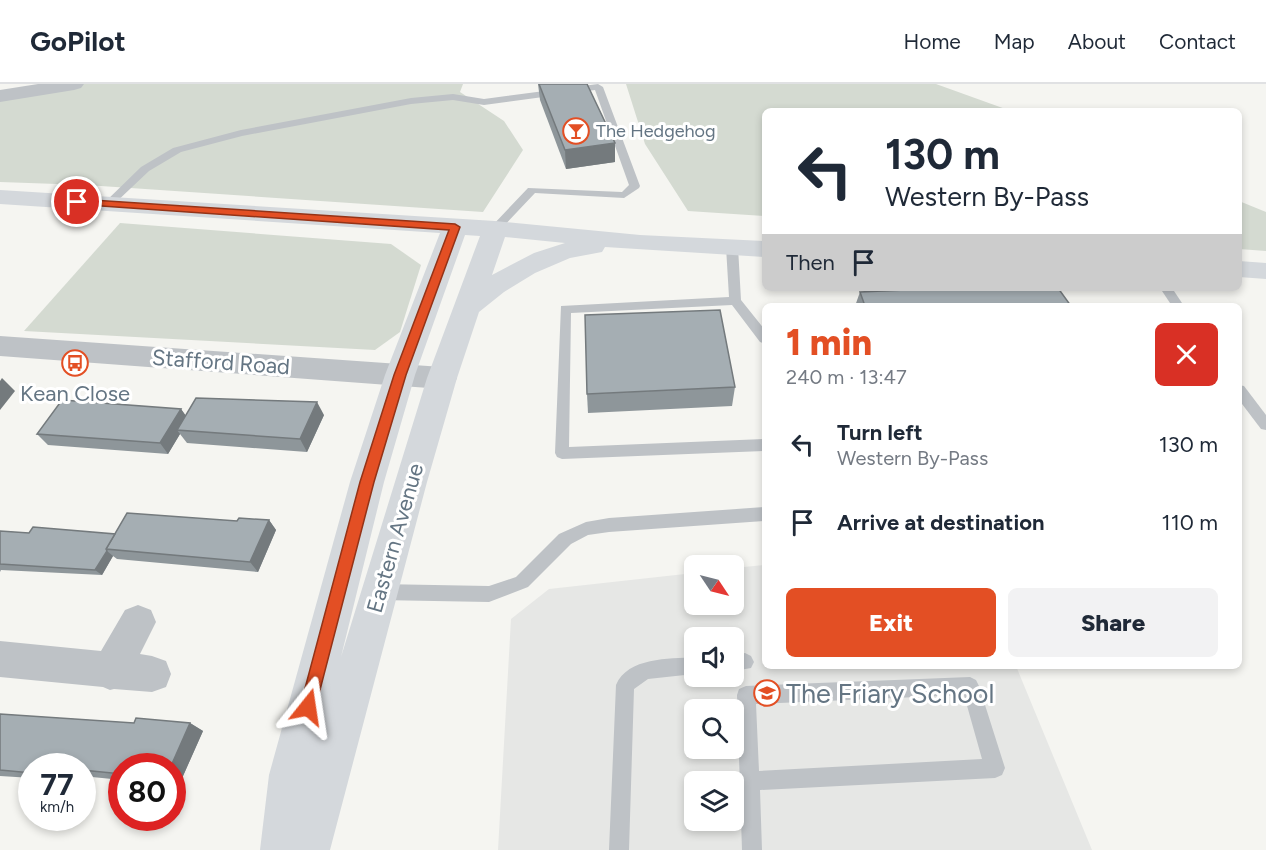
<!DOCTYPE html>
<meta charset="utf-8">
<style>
body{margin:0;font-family:Figtree,sans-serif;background:#f2f2f3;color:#1f2937;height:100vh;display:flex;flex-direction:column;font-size:22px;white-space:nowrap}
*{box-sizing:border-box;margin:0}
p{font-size:20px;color:#747a83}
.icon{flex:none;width:33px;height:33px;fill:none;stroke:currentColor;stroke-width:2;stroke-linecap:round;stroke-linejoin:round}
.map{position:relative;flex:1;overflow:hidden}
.details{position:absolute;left:762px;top:219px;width:480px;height:366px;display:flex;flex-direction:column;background:#fff;border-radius:9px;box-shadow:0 3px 9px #0003}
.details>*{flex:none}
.banner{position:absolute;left:762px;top:24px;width:480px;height:183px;border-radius:9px;box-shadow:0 3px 9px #0003;background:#fff;color:#1f2937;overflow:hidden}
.needle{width:39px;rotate:125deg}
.fabs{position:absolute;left:684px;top:471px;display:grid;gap:12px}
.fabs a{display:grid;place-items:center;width:60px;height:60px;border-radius:9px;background:#fff;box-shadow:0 3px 9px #0003;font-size:30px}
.speed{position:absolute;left:18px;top:669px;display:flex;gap:12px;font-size:30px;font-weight:700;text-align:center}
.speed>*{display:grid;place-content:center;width:78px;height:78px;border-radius:50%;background:#fff;box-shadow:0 3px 9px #0003;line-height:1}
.speed small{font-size:15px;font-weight:400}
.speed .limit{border:9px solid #d22;background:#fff;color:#111}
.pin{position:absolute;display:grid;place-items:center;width:51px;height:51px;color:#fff;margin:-26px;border:3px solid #fff;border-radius:50%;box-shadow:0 2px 6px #0007}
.me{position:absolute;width:66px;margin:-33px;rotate:15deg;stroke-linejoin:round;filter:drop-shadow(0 0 4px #0008)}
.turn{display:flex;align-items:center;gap:21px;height:126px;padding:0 24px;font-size:27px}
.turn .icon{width:78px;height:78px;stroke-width:2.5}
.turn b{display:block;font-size:42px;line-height:51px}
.then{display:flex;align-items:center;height:57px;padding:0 24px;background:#0003;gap:12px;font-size:22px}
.round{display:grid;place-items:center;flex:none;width:63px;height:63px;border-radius:9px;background:#f2f2f3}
.headline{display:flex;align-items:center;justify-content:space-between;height:102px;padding:0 24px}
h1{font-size:36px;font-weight:800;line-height:45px;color:#e34f24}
.primary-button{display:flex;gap:12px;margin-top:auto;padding:12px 24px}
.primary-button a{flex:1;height:69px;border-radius:9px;background:#e34f24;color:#fff;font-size:24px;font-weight:800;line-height:69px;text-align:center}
.primary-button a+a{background:#f2f2f3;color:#1f2937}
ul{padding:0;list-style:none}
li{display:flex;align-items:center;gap:18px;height:78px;padding:0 24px}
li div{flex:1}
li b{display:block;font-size:22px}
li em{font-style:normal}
header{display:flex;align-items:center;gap:36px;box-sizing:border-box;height:84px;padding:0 30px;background:#fff;border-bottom:2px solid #e0e1e3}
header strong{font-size:28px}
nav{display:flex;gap:33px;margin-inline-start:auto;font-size:21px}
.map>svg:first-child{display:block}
.built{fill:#e6e7e5;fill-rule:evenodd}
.green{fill:#d4dad1}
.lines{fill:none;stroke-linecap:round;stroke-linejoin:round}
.service{fill:#bec2c6;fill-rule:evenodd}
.minor{fill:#bec2c6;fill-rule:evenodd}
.tertiary{fill:#bec2c6;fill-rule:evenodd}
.trunk{fill:#d4d8dc;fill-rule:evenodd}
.wall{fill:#8e969a}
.shaded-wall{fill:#747a7d}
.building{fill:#a5aeb3;stroke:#747a7d;stroke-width:1.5}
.route{fill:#e34f24;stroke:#943317;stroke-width:1.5}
.labels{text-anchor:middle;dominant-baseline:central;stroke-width:6;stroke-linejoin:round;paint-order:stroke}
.far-poi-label{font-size:18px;fill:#647583;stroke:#fff;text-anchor:start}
.street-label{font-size:22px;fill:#647583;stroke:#fff}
.poi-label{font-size:22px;fill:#647583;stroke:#fff}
.near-poi-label{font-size:27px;fill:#647583;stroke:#fff;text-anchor:start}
</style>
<header>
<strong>GoPilot</strong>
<nav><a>Home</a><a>Map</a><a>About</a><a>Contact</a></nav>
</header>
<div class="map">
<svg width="1266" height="766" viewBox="0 0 1266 766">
<rect width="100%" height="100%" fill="#f5f5f1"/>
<path class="built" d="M765,481V582H1016L1092,766H498L511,535L549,505L694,489V520H734V484ZM694,554H734V592H694ZM694,626H734V664H694ZM694,698H734V736H694Z"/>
<g class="green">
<polygon points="56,0 463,0 460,8 504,37 523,66 483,128 86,101 0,98 0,10"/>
<polygon points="626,0 936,0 1011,27 765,27 765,132 688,127 645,60"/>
<polygon points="1239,117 1266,128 1266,167 1239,165"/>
<polygon points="120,139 391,160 421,181 400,248 375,266 24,247"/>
</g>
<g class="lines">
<g class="service">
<polygon points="598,0 603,3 640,102 639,104 624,114 535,109 499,147 495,148 489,145 491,143 528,104 622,108 629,101 595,6 484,21 453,16 411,20 242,52 181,68 149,87 112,122 108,123 103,120 141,83 173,64 241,46 411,14 453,10 484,15"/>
<polygon points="732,159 738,163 741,216 765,246 765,260 760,258 732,221 571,229 569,363 765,355 765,367 562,375 557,373 555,369 561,222 729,213 726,163"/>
<polygon points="1160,204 1172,204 1184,222 1172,222"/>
<polygon points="1239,301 1244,302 1266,331 1266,346 1261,345 1239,316"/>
<polygon points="765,423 765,437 609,448 588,451 571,460 528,503 489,518 379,516 373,513 371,508 373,503 379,500 489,502 516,493 559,450 586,438 609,434"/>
<polygon points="745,569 751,572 754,578 751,584 734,587 734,571"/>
<path d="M694,573V590L648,595L634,605L629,766H609L616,601C628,573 669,575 694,573Z"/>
<path d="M970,593L976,596L979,602L1005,684L1002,691L995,694L760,706L762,766H742L737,611L739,605L746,602ZM964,611L982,675L759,687L756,620Z"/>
</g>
<g class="minor">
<polygon points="38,0 84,0 81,4 74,6 0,18 0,6"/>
<polygon points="138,521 151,526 156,538 140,570 152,572 166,577 171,590 166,603 152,608 114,605 110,606 103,603 0,593 0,557 101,567 125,526"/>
</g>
<polygon class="tertiary" points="0,252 442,283 453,286 457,294 453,302 442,305 0,272"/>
<g class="trunk">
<path d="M0,106L495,137L640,151L765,157V173L605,163L602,168L570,174L535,189L504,208L479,228L457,294L427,398L330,766H260L269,691L350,398L385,291L440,149L0,120ZM465,151L480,152L427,294L341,573L384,398L415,291ZM505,153L565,159L534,169L492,191Z"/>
<polygon points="1239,177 1266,179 1266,195 1239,193"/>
</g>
</g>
<g class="wall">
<polygon points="538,0 587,0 615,59 615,78 566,85 540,16"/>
<polygon points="860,208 1071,222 855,222"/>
<polygon points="735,303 732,322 588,329 587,310"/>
<polygon points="181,325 185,331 324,331 307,368 187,359 180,350 168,370 48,361 37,350"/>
<polygon points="269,436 276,446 258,488 117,475 113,472 102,491 1,486 0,488 0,447 29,449 115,450 237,437"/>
<polygon points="0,630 134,639 190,639 203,647 179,701 172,701 172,682 122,682 122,696 82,692 82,682 32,682 32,694 0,692"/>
</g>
<g class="shaded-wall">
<polygon points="615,59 615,78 566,85 565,66"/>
<polygon points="2,294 15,307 0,326 0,297"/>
<polygon points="317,318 324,331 307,368 300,355"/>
<polygon points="181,325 189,336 177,346 180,350 168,370 160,359"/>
<polygon points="269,436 276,446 258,488 250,478"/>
<polygon points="107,467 113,472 102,491 95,486"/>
<polygon points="190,639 203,647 179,701 172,698 172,682 171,682"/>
</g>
<g class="building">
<polygon points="539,0 587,0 615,59 565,66"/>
<polygon points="953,204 1058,204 1071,222 865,222 860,208"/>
<polygon points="720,226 735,303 587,310 585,231"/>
<polygon points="196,314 317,318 300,355 177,346"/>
<polygon points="62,316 181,325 160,359 37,350"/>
<polygon points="127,429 237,437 239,434 269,436 250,478 106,465"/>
<polygon points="33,443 115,450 106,465 107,467 95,486 0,480 0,447 29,449"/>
<polygon points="0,630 134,639 136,634 190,639 171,682 122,682 122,690 82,686 82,682 32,682 32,689 0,686"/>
</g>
<polygon class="route" points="77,115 455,140 460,143 406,291 374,398 314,629 308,632 302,629 300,623 360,398 394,291 449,146 73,120 72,118"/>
<defs>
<g id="bar-ring" transform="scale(1.35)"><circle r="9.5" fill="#fff" stroke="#e34f24" stroke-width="1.5"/><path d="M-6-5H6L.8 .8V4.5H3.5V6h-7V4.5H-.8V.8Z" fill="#e34f24"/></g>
<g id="bus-ring" transform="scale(1.35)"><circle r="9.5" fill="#fff" stroke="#e34f24" stroke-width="1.5"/><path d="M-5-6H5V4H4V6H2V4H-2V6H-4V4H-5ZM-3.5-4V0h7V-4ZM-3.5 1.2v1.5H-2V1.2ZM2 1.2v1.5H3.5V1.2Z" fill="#e34f24"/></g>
<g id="school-ring" transform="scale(1.35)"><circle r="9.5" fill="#fff" stroke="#e34f24" stroke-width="1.5"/><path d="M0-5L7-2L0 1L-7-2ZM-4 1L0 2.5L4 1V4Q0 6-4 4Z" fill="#e34f24"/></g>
</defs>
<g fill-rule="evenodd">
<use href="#bar-ring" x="576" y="47"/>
<use href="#bus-ring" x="75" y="279"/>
<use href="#school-ring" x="767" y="609"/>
</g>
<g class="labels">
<g class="far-poi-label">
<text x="596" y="47">The Hedgehog</text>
</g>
<g class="street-label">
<text transform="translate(221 278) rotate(4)">Stafford Road</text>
<text transform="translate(395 454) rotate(-74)">Eastern Avenue</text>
</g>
<g class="poi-label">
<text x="75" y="309">Kean Close</text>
</g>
<g class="near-poi-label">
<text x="786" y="609">The Friary School</text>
</g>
</g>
</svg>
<div class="fabs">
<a><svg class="needle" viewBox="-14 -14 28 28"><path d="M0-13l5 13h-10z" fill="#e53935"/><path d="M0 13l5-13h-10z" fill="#747a83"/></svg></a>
<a><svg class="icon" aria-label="sound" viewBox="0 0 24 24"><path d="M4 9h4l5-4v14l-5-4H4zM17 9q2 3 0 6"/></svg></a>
<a><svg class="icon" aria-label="search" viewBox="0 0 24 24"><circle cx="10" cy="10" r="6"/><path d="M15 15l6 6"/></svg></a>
<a><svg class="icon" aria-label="layers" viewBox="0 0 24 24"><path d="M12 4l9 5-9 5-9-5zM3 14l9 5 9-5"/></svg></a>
</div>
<div class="speed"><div>77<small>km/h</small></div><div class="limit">80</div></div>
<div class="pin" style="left:77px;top:118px;background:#d93025"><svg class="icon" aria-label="arrive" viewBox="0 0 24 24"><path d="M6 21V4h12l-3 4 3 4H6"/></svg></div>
<svg class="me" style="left:308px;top:623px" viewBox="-20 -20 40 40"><path d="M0-17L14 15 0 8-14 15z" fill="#e34f24" stroke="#fff" stroke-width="4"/></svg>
<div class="banner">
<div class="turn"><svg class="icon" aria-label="left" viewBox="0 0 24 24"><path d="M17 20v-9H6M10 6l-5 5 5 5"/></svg><div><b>130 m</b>Western By-Pass</div></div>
<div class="then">Then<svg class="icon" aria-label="arrive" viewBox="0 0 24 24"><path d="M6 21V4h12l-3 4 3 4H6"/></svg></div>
</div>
<section class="details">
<div class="headline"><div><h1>1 min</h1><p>240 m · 13:47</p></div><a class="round" style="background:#d93025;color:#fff"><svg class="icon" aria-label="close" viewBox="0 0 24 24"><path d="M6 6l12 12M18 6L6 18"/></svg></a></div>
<ul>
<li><svg class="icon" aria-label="left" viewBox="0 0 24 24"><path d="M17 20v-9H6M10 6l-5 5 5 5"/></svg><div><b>Turn left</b><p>Western By-Pass</p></div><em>130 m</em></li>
<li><svg class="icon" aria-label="arrive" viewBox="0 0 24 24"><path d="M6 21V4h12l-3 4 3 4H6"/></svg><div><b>Arrive at destination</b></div><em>110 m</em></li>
</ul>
<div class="primary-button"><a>Exit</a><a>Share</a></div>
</section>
</div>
